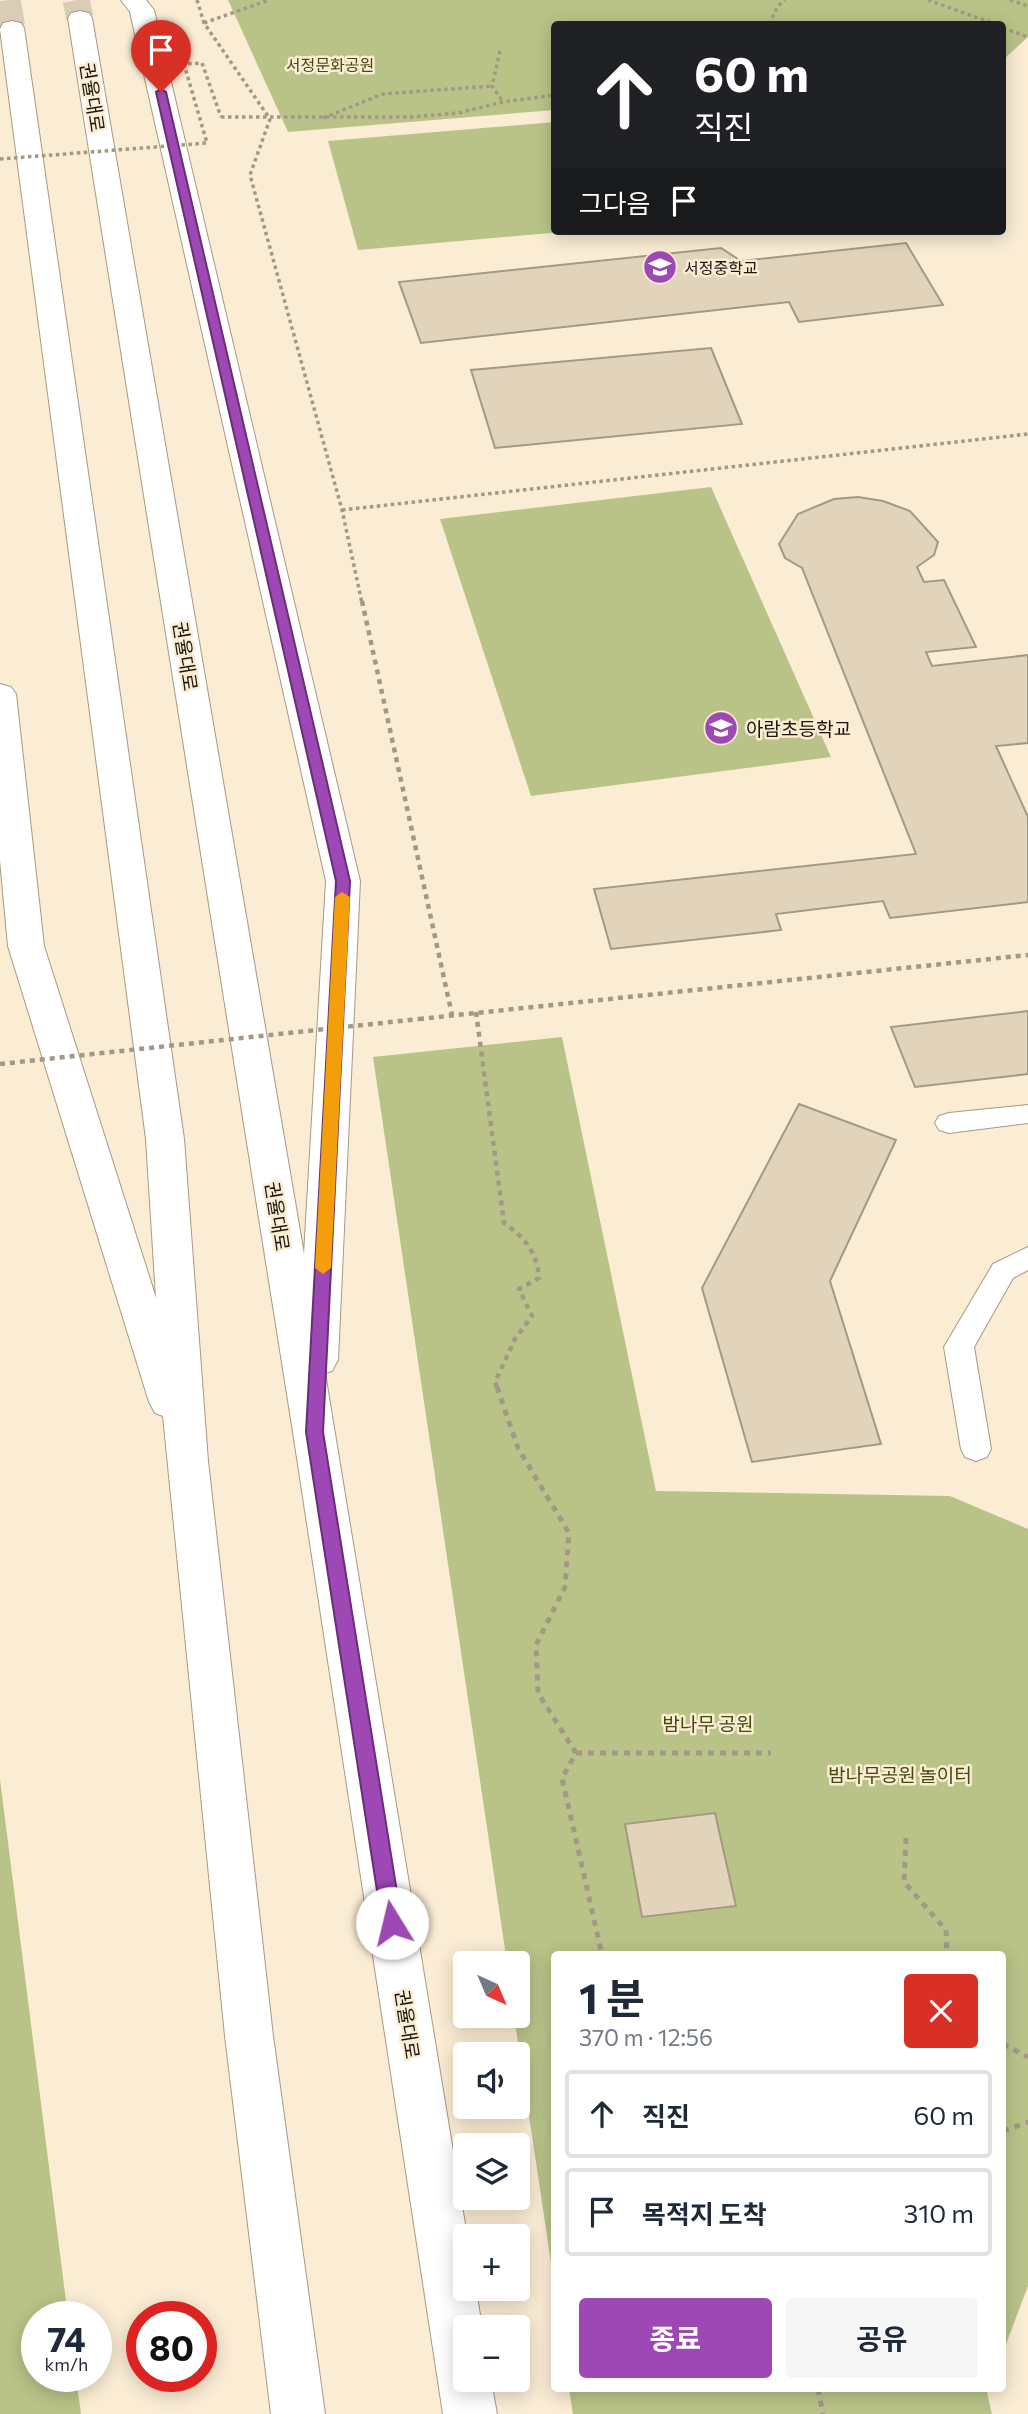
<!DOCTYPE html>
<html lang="ko">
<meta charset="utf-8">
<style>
body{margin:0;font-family:Commissioner,"Noto Sans KR",sans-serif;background:#f6f6f7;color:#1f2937;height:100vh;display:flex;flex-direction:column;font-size:26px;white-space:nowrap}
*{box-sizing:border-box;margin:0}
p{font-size:23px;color:#747a83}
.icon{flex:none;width:38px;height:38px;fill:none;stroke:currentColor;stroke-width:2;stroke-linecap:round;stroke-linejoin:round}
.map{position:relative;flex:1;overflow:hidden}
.sheet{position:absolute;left:551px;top:1951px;width:455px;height:441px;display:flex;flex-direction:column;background:#fff;border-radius:7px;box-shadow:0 4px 18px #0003}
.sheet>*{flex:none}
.top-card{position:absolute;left:551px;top:21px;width:455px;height:214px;border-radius:7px;box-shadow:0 4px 18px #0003;background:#202124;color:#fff;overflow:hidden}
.needle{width:46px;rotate:136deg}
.buttons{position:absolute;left:453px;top:1951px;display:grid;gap:14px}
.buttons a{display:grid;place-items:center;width:77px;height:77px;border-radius:7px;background:#fff;box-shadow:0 4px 18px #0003;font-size:35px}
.speed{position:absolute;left:21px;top:2301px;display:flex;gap:14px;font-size:35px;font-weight:700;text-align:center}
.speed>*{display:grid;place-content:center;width:91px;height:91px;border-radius:50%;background:#fff;box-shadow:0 4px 18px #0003;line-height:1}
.speed small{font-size:18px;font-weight:400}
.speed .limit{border:10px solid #d22;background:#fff;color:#111}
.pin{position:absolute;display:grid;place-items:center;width:60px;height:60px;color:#fff;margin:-72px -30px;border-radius:50% 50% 50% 0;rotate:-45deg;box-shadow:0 0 7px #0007}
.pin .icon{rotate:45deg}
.me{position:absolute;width:77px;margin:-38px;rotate:351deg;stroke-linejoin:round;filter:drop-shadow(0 0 5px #0008)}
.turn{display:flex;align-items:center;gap:24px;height:147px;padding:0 28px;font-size:32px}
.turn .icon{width:91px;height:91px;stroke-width:2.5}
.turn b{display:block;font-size:49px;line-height:60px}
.then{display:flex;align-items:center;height:66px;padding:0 28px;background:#0003;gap:14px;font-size:26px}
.round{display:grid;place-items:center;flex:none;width:74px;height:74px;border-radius:7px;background:#f6f6f7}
.summary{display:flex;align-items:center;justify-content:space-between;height:119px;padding:0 28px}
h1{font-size:42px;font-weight:700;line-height:52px}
.action{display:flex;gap:14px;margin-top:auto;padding:14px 28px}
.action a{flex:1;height:80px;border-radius:7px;background:#9e48b5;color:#fff;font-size:28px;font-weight:700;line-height:80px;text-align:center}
.action a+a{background:#f6f6f7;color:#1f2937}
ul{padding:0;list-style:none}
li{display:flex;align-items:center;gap:21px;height:88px;margin:0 14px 10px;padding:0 14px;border:4px solid #e0e1e3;border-radius:7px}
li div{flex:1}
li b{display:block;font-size:26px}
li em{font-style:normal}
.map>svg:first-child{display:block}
.green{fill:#b9c388}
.building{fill:#e2d3bb;stroke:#a69982;stroke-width:2}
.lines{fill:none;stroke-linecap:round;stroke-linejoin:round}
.trunk-tunnel{stroke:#dacdb6;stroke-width:27;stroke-dasharray:27 14;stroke-linecap:butt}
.service-casing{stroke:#a79983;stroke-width:2}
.trunk-casing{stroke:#a79983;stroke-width:2}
.path-far2{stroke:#a39886;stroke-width:3.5;stroke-dasharray:3.5 3.5;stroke-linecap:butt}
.path-far1{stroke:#a39886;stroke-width:4.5;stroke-dasharray:5 5;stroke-linecap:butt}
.path{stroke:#a39886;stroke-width:5;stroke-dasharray:6 6;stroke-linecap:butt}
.service{fill:#fff;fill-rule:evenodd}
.trunk{fill:#fff;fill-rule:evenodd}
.path-bridge-far1{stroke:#a39886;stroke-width:3.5;stroke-dasharray:3.5 3.5;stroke-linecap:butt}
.path-bridge{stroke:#a39886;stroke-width:4.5;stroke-dasharray:5 5;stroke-linecap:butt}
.route{fill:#9e48b5;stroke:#672f76;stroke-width:2}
.slow{fill:#f59e0b}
.labels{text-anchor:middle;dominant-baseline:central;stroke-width:5;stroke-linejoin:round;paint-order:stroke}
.far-park-label{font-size:16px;fill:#434a0c;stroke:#fbedd4}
.far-poi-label{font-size:16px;fill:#1c160e;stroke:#fbedd4;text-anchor:start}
.street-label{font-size:19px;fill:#1c160e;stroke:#fbedd4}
.poi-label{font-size:19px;fill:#1c160e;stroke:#fbedd4;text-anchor:start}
.park-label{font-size:19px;fill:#434a0c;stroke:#fbedd4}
</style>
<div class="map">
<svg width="1028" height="2414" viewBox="0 0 1028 2414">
<rect width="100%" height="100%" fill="#fbedd4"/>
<g class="green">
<polygon points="228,0 1028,0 1028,37 1003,60 1003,24 555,24 555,110 288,132"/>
<polygon points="555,122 555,231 573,231 358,250 328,141"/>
<polygon points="711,487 831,757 531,796 440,519"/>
<polygon points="562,1037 656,1491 950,1496 1028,1529 1028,2286 1003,2352 1003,1955 555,1955 555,2289 514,2016 518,2016 518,1964 507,1963 373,1057"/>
<polygon points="0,1779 68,2317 37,2317 37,2376 76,2377 81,2414 0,2414"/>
<polygon points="569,2389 989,2389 987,2393 992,2414 573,2414"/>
</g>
<g class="building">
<polygon points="906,243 943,305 799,322 789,302 421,343 399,282 721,248 741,261"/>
<polygon points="711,348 742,424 495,448 471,370"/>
<polygon points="858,497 883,501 910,511 938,542 934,555 917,567 924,582 944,580 976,647 926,652 932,666 1028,655 1028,743 996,746 1028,817 1028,902 890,918 883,901 776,914 781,930 611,949 594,889 916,854 802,568 785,558 779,544 798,514 834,499"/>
<polygon points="1028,1011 1028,1074 915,1087 891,1027"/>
<polygon points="799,1104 896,1140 830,1281 881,1444 752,1462 702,1288"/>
<polygon points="715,1813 736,1906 642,1917 625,1824"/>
</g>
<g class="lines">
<g class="trunk-tunnel">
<polyline points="7,0 12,28"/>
<polyline points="76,0 80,18"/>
</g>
<g class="service-casing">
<g id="service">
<polygon points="1028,1105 1028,1123 949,1133 939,1130 935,1123 939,1116 949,1113"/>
<polygon points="1028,1247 1028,1270 1013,1278 974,1347 991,1449 987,1457 976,1461 965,1457 961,1449 944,1347 993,1264"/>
</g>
</g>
<g class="trunk-casing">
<g id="trunk">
<polygon points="121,0 146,0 154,10 360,881 338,1360 332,1371 325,1373 467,2236 466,2289 476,2289 482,2328 466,2328 466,2380 491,2380 497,2414 443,2414 293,1432 68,18 71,13 80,11 89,13 92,18 304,1254 326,881 130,12"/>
<polygon points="12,21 21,23 24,28 184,1139 208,1461 273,2036 325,2414 271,2414 225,2036 163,1416 155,1413 149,1402 8,946 0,860 0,684 11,687 16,694 44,946 156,1298 146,1139 0,29 3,23"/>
</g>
</g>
<g class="path-far2">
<polyline points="197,0 204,23 270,119 250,175 342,510 362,603"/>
<polyline points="928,0 995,24"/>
<polyline points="1010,0 1028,6"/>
<polyline points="204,23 269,0"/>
<polyline points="769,24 778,6 785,0"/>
<polyline points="1003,28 1028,37"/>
<polyline points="500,51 492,86 503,102"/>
<polyline points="221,117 410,117 458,113 503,102 555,95"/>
<polyline points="323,118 383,94 492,86"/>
<polyline points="342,510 1028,434"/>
</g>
<g class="path-far1">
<polyline points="362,601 452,1015"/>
<path d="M476,1012L504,1223C525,1238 537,1252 539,1278L519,1289L532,1316L515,1339L495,1382L497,1388"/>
<polyline points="419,1019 1028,955"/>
</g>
<g class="path">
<polyline points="497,1387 518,1448 569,1533 565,1587 536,1645 538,1693 576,1753 562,1778 602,1955"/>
<polyline points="576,1753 771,1753"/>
<polyline points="906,1838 904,1882 946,1930 947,1955"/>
<polyline points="1003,2044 1028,2057"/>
<polyline points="1003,2131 1028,2122"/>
<polyline points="818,2389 823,2414"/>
</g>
<use href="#service" class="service"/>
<use href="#trunk" class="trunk"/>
<polyline class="path-bridge-far1" points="0,159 207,143 184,64 202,63 221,117"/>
<polyline class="path-bridge" points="0,1064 419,1019"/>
</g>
<polygon class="route" points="161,89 166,92 350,881 323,1432 402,1923 399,1929 392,1932 385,1929 382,1923 306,1432 336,881 156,92"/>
<polygon class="slow" points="342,892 350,897 331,1268 323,1274 315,1268 335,897"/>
<defs>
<g id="school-disc" transform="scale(1.75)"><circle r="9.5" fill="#9e48b5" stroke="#fbedd4"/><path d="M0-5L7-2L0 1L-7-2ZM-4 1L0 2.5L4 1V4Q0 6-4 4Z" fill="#fff"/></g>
</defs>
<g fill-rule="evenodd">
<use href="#school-disc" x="660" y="267"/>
<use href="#school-disc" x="721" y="728"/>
</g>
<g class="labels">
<g class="far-park-label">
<text x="330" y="64">서정문화공원</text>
</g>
<g class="far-poi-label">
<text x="684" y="267">서정중학교</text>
</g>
<g class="street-label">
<text transform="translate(93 97) rotate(81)">권율대로</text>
<text transform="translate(186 656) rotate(81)">권율대로</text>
<text transform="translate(278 1216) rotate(81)">권율대로</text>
<text transform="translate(408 2024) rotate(81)">권율대로</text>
</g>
<g class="poi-label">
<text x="746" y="728">아람초등학교</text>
</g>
<g class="park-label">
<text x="708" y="1723">밤나무 공원</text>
<text x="900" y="1774">밤나무공원 놀이터</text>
</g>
</g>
</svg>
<div class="buttons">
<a><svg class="needle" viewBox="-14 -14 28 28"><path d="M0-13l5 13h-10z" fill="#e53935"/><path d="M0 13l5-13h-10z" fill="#747a83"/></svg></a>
<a><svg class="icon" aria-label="sound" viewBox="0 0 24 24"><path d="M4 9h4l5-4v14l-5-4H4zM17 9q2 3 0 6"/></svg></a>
<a><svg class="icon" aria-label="layers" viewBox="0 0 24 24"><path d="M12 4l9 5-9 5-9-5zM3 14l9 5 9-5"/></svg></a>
<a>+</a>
<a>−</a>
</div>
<div class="speed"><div>74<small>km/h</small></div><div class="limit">80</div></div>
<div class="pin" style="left:161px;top:92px;background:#d93025"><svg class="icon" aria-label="arrive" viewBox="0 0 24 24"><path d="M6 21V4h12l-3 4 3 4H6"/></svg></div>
<svg class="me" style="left:392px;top:1923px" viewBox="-20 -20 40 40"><circle r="19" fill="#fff"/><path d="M0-13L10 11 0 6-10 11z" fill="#9e48b5"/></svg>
<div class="top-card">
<div class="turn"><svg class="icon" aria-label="ahead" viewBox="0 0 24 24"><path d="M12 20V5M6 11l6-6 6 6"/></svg><div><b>60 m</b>직진</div></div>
<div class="then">그다음<svg class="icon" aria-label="arrive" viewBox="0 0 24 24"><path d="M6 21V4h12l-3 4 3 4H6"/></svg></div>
</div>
<section class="sheet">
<div class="summary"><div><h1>1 분</h1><p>370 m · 12:56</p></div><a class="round" style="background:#d93025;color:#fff"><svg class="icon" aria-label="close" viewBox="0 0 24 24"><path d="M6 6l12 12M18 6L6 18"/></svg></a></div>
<ul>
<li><svg class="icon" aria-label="ahead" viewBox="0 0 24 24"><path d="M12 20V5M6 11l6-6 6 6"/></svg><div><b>직진</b></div><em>60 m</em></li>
<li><svg class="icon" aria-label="arrive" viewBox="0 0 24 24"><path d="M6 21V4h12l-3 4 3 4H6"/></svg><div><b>목적지 도착</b></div><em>310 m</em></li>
</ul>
<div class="action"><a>종료</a><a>공유</a></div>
</section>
</div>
